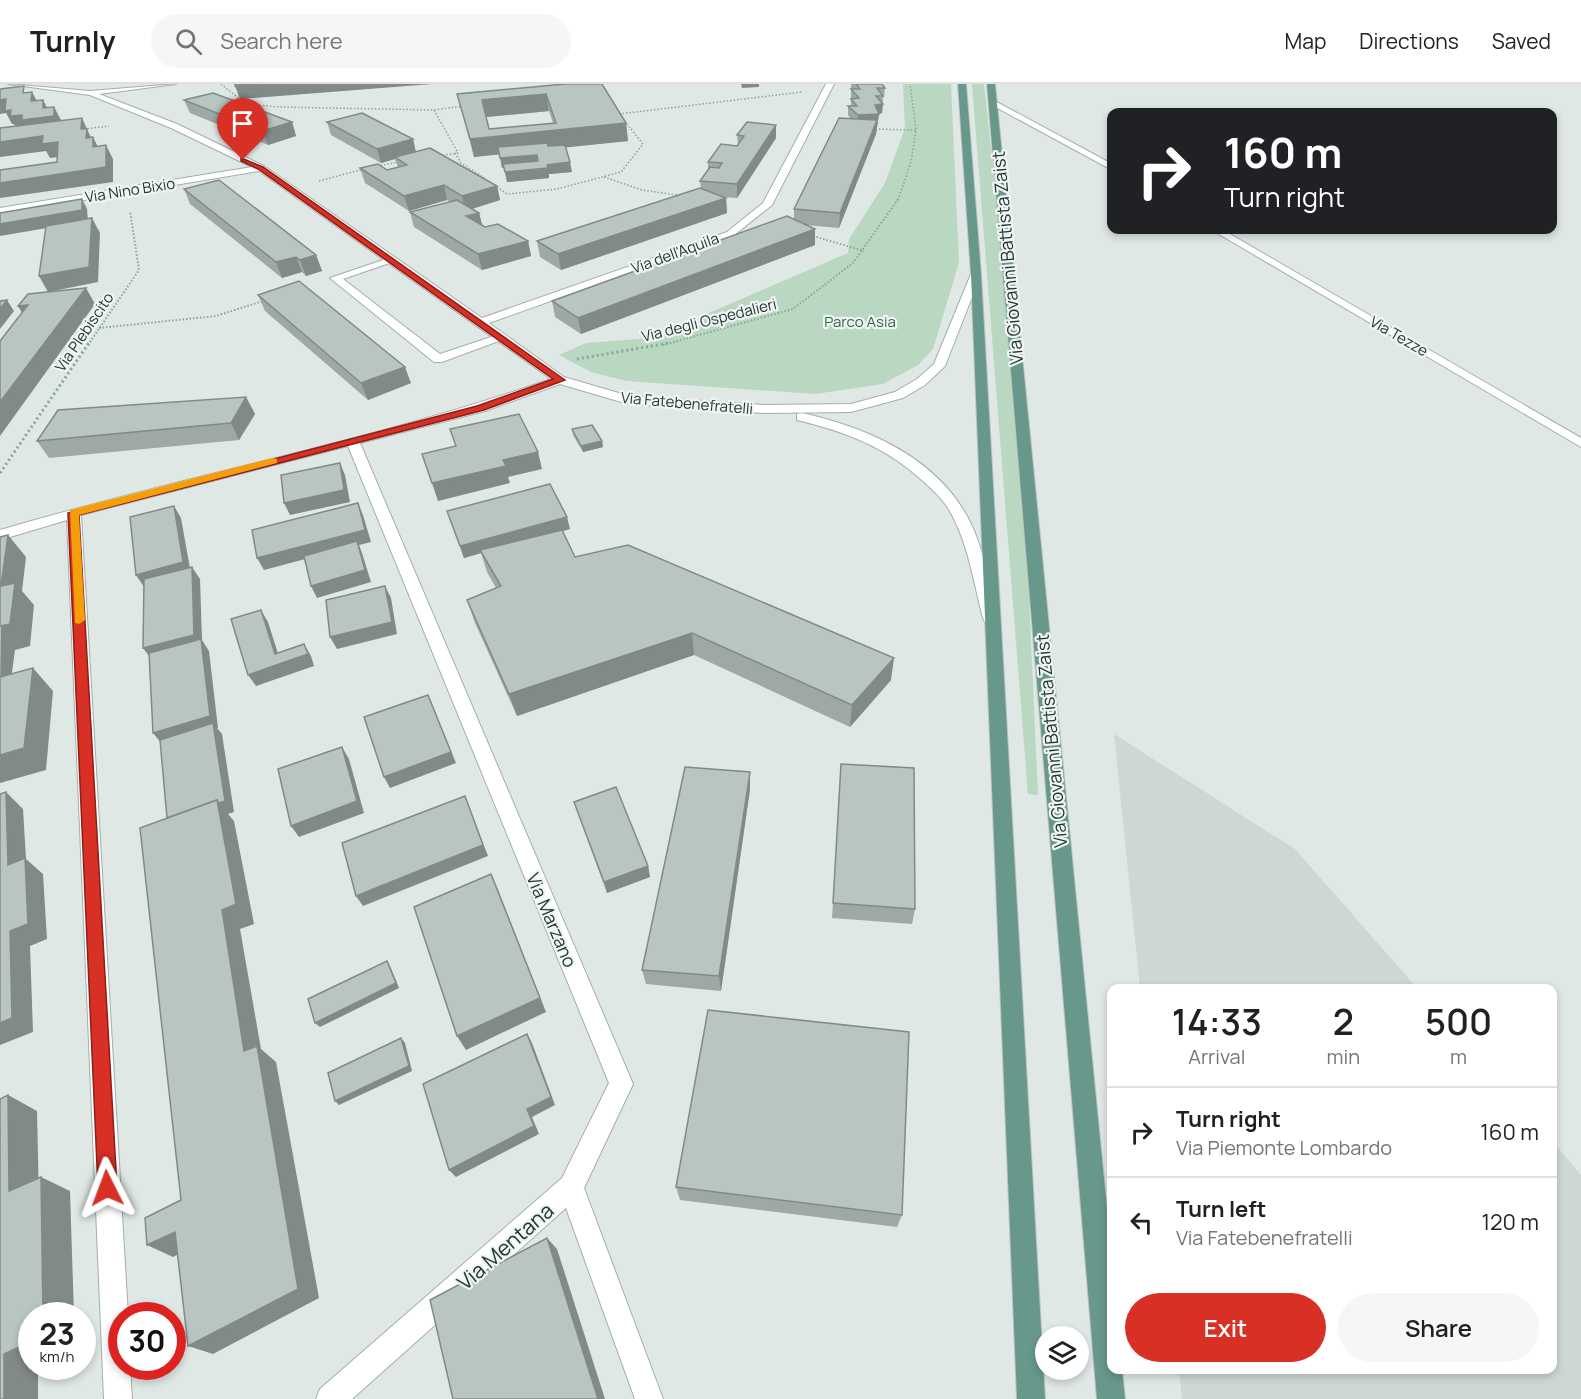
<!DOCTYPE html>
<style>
body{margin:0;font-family:Manrope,sans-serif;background:#f6f6f6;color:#202124;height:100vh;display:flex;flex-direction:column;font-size:22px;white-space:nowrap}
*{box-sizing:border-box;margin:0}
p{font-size:20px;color:#757577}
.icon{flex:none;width:33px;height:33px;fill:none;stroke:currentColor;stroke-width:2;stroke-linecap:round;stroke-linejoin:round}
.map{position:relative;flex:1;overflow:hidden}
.drawer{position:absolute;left:1107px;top:900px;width:450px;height:390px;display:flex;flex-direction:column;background:#fff;border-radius:12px;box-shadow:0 3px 9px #0003}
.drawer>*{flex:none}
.hud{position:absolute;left:1107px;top:24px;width:450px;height:126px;border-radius:12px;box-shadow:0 3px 9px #0003;background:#202124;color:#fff;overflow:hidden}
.buttons{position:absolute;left:1035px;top:1242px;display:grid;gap:12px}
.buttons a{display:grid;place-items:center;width:54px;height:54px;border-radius:50%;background:#fff;box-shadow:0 3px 9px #0003;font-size:30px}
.speed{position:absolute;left:18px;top:1218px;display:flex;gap:12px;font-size:30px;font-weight:700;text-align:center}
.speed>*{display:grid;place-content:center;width:78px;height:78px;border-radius:50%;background:#fff;box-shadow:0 3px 9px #0003;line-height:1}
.speed small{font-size:15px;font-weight:400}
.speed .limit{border:9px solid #d22;background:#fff;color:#111}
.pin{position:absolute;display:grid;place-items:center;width:51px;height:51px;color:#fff;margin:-62px -26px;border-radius:50% 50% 50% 0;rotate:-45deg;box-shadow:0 0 6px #0007}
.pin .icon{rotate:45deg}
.me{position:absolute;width:66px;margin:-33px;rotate:357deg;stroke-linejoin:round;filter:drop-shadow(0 0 4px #0008)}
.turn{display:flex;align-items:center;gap:21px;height:126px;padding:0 18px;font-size:27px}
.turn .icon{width:78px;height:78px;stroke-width:2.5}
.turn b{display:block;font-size:42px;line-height:51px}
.eta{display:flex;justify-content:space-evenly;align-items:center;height:102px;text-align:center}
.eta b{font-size:36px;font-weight:600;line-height:42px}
.cta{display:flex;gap:12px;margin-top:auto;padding:12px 18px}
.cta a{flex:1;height:69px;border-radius:36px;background:#d93025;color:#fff;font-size:24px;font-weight:600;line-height:69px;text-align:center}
.cta a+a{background:#f6f6f6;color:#202124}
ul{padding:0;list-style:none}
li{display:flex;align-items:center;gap:18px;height:90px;padding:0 18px;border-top:2px solid #e0e0e0}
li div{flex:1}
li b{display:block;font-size:22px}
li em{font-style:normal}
header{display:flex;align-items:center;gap:36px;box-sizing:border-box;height:84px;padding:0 30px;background:#fff;border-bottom:2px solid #e0e0e0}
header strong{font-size:28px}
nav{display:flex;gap:33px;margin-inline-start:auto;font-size:21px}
.search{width:420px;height:54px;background:#f6f6f6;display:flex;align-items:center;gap:15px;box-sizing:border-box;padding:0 21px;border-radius:33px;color:#757577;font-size:22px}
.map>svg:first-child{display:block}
.built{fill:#cdd8d3}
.green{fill:#bad7c2}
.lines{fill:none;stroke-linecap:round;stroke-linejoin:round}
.lane-casing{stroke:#a3afab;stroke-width:2}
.street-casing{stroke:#a3afab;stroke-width:2}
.primary-casing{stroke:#bdc3c1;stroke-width:2}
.path-far2{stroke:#83a89c;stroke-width:1.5;stroke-dasharray:1.5 2;stroke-linecap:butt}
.path-far1{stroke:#83a89c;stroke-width:2;stroke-dasharray:1.5 2;stroke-linecap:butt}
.path{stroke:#83a89c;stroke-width:3;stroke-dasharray:2 3;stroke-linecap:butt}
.lane{fill:#fff;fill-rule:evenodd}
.street{fill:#fff;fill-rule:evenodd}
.primary{fill:#68988c;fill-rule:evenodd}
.wall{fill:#9ea9a5;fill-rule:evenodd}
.shaded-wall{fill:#818a86}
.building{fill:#b8c5c0;stroke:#818a86;stroke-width:1.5;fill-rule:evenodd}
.route{fill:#d93025;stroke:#8d1f18;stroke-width:1.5}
.slow{fill:#f59e0b}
.labels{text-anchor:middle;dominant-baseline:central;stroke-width:4.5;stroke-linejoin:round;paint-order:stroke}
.far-street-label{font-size:15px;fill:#223631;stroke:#eff5f2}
.far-park-label{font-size:15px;fill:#316747;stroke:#eff5f2}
.street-label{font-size:18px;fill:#223631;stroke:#eff5f2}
.near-street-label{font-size:21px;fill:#223631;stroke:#eff5f2}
</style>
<header>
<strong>Turnly</strong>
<div class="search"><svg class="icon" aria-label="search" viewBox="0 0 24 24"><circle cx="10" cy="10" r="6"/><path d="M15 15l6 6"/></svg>Search here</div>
<nav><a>Map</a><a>Directions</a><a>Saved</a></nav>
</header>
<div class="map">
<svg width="1581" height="1315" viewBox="0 0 1581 1315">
<rect width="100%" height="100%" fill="#dfe8e4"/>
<g class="built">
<polygon points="1114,650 1295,765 1417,904 1140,904"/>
<polygon points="1553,1058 1581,1091 1581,1315 1182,1315 1179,1286 1552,1286"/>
</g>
<g class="green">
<polygon points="903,0 951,0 959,179 933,265 918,281 883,300 815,310 626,297 591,288 559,271 586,259 651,254 848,169 849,155 885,99 905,44"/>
<polygon points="972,0 984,0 1007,214 1026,450 1038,711 1028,710"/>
</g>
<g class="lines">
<g class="lane-casing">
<g id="lane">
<polygon points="993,16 1112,80 1112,86 990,20"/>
<polygon points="1212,146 1223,146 1581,354 1581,363"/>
<polygon points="389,174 398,176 343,195 440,270 500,250 506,253 504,255 442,278 434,278 330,194"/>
</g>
</g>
<g class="street-casing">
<g id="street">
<path d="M8,0L90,7L176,0L99,10L177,40L264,82L482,234L727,148L763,119L826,0H834L772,121L733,152L489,239L564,293L629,312L765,321L851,320L895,308L917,295L934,280L971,190L976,187L981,190L945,282L925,301L903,314L851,328L765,329L628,320L560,300L485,327L360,359L633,1000L584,1104L663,1315H635L566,1124L352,1315H316L320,1305L562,1094L609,999L348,362L81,431L128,1232H122V1282H130L132,1315H104L67,436L0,456V446C183,392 371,358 551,295L259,87L0,130V124L252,83L171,44L90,11Z"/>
<path d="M802,329C869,344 941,375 972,442C985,471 990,503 999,534L997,538H985L983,534C974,500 969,464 953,433C946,418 935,408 924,398C886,363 847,348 797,336V330Z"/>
</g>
</g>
<g class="primary-casing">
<g id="primary">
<polygon points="958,0 966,0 981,190 1045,1315 1017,1315 971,190"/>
<polygon points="987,0 995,0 1112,1176 1112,1286 1122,1286 1125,1315 1097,1315"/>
</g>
</g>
<g class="path-far2">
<polyline points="221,0 246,20 279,23 434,26 464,22"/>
<polyline points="434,26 458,69 439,72"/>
<polyline points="619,30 802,8"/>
<polyline points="84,45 109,42"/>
<polyline points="872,45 916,46"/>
<polyline points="455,69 461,79 486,95"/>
<polyline points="377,82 399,78"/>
<polyline points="604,93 642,106 684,112"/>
<polyline points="319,97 364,85"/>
<polyline points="494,101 507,110 557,105 621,88 643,60 623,35"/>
<polyline points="898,116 911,78 916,46 910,0"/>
</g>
<g class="path-far1">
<polyline points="813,152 864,167"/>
<polyline points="99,244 216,232 266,216"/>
<polyline points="88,261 139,186 130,127"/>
<polyline points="663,261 793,225 853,179 899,114"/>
</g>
<g class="path">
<polyline points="577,275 669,259"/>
<polyline points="0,389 89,259"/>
</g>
<use href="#lane" class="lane"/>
<use href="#street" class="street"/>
<use href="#primary" class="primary"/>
</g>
<g class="wall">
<path d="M565,0L626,39L628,57L565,63L572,88L549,90V94L507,98L504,84H502L500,70L474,73L457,10ZM549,27L553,39L489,45L486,33Z"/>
<polygon points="851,0 882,0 885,4 884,13 883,13 882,29 879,30 876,50 839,144 805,141 815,161 581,250 555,233 552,217 794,136 794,125 851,35 848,31 848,22 851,22"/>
<polygon points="184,16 292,38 296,52 268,61 190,29"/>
<polygon points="327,38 413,55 416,68 497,102 500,116 472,125 479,129 482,142 485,143 528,157 531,172 482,186 414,143 410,128 451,118 447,116 409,127 365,99 360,84 387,86 398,83 395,75 381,79 331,51"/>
<polygon points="776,41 776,54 737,114 722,113 726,114 727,129 561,186 540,173 537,157 701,104 700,97 708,86 708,78 737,62 738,60 737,51"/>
<polygon points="184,105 316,171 322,187 306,192 302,188 282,194 190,120"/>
<polygon points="258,211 411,299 368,316 265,227"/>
<polygon points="246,313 255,330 239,356 49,374 37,357"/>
<polygon points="572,345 602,357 603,363 583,368 573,351"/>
<polygon points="447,427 570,445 563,447 575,473 891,596 850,643 694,571 517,632 475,539 467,516 496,504 487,488 481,469 464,474"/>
<polygon points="841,680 915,825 912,840 832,834"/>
<polygon points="750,705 721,907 646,900 642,886"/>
<polygon points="574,718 648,782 650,793 607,809"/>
<polygon points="676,1103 902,1131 897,1143 680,1116"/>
</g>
<g class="shaded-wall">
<polygon points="261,0 432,0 240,15 235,2"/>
<polygon points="741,0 759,0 759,3 742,4"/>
<polygon points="32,8 39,21 31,17"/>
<polygon points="546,10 549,27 486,33 482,16"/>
<polygon points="6,15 43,24 43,16 50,29 54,23 61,36 17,46 14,40 12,40 6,29 0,30 0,16"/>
<polygon points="883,20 882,29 879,30 876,50 839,144 840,129 857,41 858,31 875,21"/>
<polygon points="82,34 93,58 93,53 100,67 93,68 81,45"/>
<polygon points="292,38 296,52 268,61 262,47"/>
<polygon points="626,39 628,57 474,73 470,55"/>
<polygon points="776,41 776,54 737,114 737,100"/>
<polygon points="43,52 58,58 66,72 50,74 46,67 0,73 0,58"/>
<polygon points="413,55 416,69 395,73 395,75 381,79 377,65"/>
<polygon points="106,61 113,75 113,98 0,114 0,99"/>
<polygon points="537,71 539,80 502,84 500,74"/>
<polygon points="570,78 572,88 549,90 549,94 507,98 505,88 547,81"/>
<polygon points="444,101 447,116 409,127 404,112"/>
<polygon points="497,102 500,116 465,127 462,112"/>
<polygon points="726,114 727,129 561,186 558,170"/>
<polygon points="82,115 87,125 88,137 0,152 0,140"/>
<polygon points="479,129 483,144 466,132"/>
<polygon points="92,134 100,149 98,198 48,208 39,192"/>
<polygon points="815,145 815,161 581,250 578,234"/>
<polygon points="528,157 531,172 482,186 478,170"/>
<polygon points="316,171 322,187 306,192 300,176"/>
<polygon points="296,173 302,188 282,194 276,178"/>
<polygon points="86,204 95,220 0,352 0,318"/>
<polygon points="7,216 14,227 0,245 0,225"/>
<polygon points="28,221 28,239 18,222"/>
<polygon points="405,283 411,299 368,316 361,299"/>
<polygon points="246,313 255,330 239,356 231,339"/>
<polygon points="602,357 603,363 583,368 581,362"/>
<polygon points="538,368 542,385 508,393 510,399 438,417 432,399 503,376"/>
<polygon points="340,379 345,391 350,418 290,431 284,419"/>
<polygon points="358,419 363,431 371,458 359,461 362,469 371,498 317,514 311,502 358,461 264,486 257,474"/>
<polygon points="174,422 181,434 191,490 144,503 136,491"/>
<polygon points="567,433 570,445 482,469 480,466 481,469 464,474 460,462"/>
<polygon points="8,451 26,473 22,507 34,521 30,562 15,566 8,618 0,610 1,502"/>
<polygon points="192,483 200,495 202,556 209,567 218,644 217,644 222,650 234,728 228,730 234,737 254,840 240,845 261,965 276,978 319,1214 213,1270 188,1262 244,967 163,661 153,649 152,576 143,564"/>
<polygon points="385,502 391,514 397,550 337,565 330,553"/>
<polygon points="261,526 268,538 281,579 304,560 311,572 314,582 256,602 248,591 275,570"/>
<polygon points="692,549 694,571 517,632 509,610"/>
<polygon points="894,574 891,596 850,643 852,621"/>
<polygon points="33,584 53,607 46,686 0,699 0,671"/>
<polygon points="428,611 456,679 390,704 384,693"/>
<polygon points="342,663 349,675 364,729 299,753 291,742"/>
<polygon points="750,688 750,705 721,907 719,892"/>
<polygon points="6,708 23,725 26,775 43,790 47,855 30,862 33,948 0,961 0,939 8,781"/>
<polygon points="465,712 488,772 363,822 356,812"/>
<polygon points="648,782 650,793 607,809 604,798"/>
<polygon points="491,790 498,806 546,928 466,966 457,952"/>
<polygon points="387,877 390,882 399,904 320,943 315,939"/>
<polygon points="527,950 532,959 555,1021 532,1033 539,1050 456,1093 449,1086 527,1025"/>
<polygon points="401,954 405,959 412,987 339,1021 335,1017"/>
<polygon points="8,1011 37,1027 39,1120 9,1107"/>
<polygon points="41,1093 70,1107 74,1232 43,1232"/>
<polygon points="175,1148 200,1159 173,1173 147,1161"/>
<polygon points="547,1154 557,1165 605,1315 598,1315"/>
<polygon points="32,1257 32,1282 38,1282 38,1315 4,1315 4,1270"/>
</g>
<g class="building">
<polygon points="235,0 261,0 235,2"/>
<path d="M565,0H602L626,39L470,55L457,10ZM546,10L556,39L489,45L482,16Z"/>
<polygon points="856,0 882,0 885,4 877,4 883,12 876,12 883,20 875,21 879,30 858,31 848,22 857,22 851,15 859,14 851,5 860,5"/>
<polygon points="24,2 23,9 32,8 31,17 43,16 43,24 54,23 54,32 22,36 22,31 10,32 11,26 5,27 6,15 0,16 0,5"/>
<polygon points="213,9 292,38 262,47 184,16"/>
<polygon points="362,29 413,55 377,65 327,38"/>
<polygon points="82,34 81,45 87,45 86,54 93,53 93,63 106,61 106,83 0,99 0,86 57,78 58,58 42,60 43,52 0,58 0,44"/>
<polygon points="839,34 877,36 840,129 794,125"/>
<polygon points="747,38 776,41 737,100 700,97 710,83 719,84 722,79 708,78 721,60 737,62 744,52 737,51"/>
<polygon points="547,59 548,62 565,61 570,78 547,81 548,84 505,88 503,80 538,77 537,71 500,74 498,63"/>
<polygon points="430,64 497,102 462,112 444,101 404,112 360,84 378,80 387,86 407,81 395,73"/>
<polygon points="219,96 316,171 300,176 296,173 276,178 184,105"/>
<polygon points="700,104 726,114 558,170 537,157"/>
<polygon points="82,115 82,126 0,140 0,129"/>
<polygon points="457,116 479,129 466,132 485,143 498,140 528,157 478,170 410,128"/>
<polygon points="787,132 815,145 578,234 552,217"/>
<polygon points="92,134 89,183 39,192 46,142"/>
<polygon points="299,197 405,283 361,299 258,211"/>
<polygon points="86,204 0,318 0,257 28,221 18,222 28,210"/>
<polygon points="7,216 0,225 0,217"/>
<polygon points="246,313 231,339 37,357 58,326"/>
<polygon points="519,330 538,368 503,376 506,382 432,399 422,370 456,362 450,345"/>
<polygon points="592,341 602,357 581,362 572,345"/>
<polygon points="340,379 344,406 284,419 281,391"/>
<polygon points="550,400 567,433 460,462 447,427"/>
<polygon points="358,419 365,446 257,474 252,446"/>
<polygon points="174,422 183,478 136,491 130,433"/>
<polygon points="562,446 575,473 628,461 894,574 852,621 692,549 509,610 467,516 501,502 480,466"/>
<polygon points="8,451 1,502 15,499 10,540 0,542 0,453"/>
<polygon points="357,457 365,486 311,502 304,472"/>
<polygon points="192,483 194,551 143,564 144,495"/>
<polygon points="385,502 392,538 330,553 326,516"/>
<polygon points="261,526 275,570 304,560 308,570 248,591 231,535"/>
<polygon points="201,555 210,632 153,649 149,569"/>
<polygon points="33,584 24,664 0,671 0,593"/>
<polygon points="428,611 451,668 384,693 364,633"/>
<polygon points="213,639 225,717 219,719 217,716 167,734 160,656"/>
<polygon points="342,663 357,717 291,742 278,685"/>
<polygon points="841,680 914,684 915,825 833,819"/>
<polygon points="685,683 750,688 719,892 642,886"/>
<polygon points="616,703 648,782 604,798 574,718"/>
<polygon points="6,708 8,781 25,774 28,840 10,847 12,934 0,939 0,710"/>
<polygon points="465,712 483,761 356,812 342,759"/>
<polygon points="217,716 236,820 222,826 244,967 257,962 298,1205 188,1262 175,1148 147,1161 145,1134 181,1116 140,744"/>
<polygon points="491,790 540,914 457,952 414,823"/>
<polygon points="387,877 396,899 315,939 308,915"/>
<polygon points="708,926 909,948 902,1131 676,1103"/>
<polygon points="527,950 551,1013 527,1025 534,1042 449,1086 423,1000"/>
<polygon points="401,954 409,982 335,1017 328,989"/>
<polygon points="8,1011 9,1107 41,1093 43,1232 32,1232 32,1257 4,1270 4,1315 0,1315 0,1015"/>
<polygon points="547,1154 598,1315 453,1315 430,1216"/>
</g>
<polygon class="route" points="241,74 263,83 565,296 484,326 79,431 117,1104 114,1111 107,1114 101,1111 98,1104 68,429 477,322 553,295 258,85 241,77"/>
<polygon class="slow" points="273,374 277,375 277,379 79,431 85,536 79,540 75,539 70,426"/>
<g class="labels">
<g class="far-street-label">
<text transform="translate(130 106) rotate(-9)">Via Nino Bixio</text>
<text transform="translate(675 169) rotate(-20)">Via dell'Aquila</text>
<text transform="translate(709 236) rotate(-14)">Via degli Ospedalieri</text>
<text transform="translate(84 248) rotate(-56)">Via Plebiscito</text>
<text transform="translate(1399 252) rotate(30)">Via Tezze</text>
<text transform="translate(687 319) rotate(5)">Via Fatebenefratelli</text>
</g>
<g class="far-park-label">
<text x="860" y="237">Parco Asia</text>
</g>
<g class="street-label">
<text transform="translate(1007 174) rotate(-95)">Via Giovanni Battista Zaist</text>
<text transform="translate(1051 657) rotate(-95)">Via Giovanni Battista Zaist</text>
<text transform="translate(552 836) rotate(67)">Via Marzano</text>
</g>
<g class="near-street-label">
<text transform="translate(505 1162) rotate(-41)">Via Mentana</text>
</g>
</g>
</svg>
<div class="buttons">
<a><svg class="icon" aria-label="layers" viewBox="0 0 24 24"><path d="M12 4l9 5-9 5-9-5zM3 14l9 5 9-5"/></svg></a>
</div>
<div class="speed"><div>23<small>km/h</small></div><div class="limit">30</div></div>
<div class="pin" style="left:243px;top:76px;background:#d93025"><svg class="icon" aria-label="arrive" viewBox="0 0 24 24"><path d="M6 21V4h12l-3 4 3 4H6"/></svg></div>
<svg class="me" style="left:107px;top:1104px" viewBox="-20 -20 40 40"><path d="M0-17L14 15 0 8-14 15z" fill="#d93025" stroke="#fff" stroke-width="4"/></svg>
<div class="hud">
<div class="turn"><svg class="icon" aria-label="right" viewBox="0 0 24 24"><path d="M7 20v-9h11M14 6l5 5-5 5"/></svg><div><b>160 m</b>Turn right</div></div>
</div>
<section class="drawer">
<div class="eta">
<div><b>14:33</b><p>Arrival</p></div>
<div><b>2</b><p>min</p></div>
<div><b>500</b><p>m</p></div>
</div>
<ul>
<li><svg class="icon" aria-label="right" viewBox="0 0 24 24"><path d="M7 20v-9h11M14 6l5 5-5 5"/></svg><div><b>Turn right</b><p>Via Piemonte Lombardo</p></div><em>160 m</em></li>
<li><svg class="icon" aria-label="left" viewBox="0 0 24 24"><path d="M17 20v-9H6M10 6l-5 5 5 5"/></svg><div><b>Turn left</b><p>Via Fatebenefratelli</p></div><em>120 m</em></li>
</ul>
<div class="cta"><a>Exit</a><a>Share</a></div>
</section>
</div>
